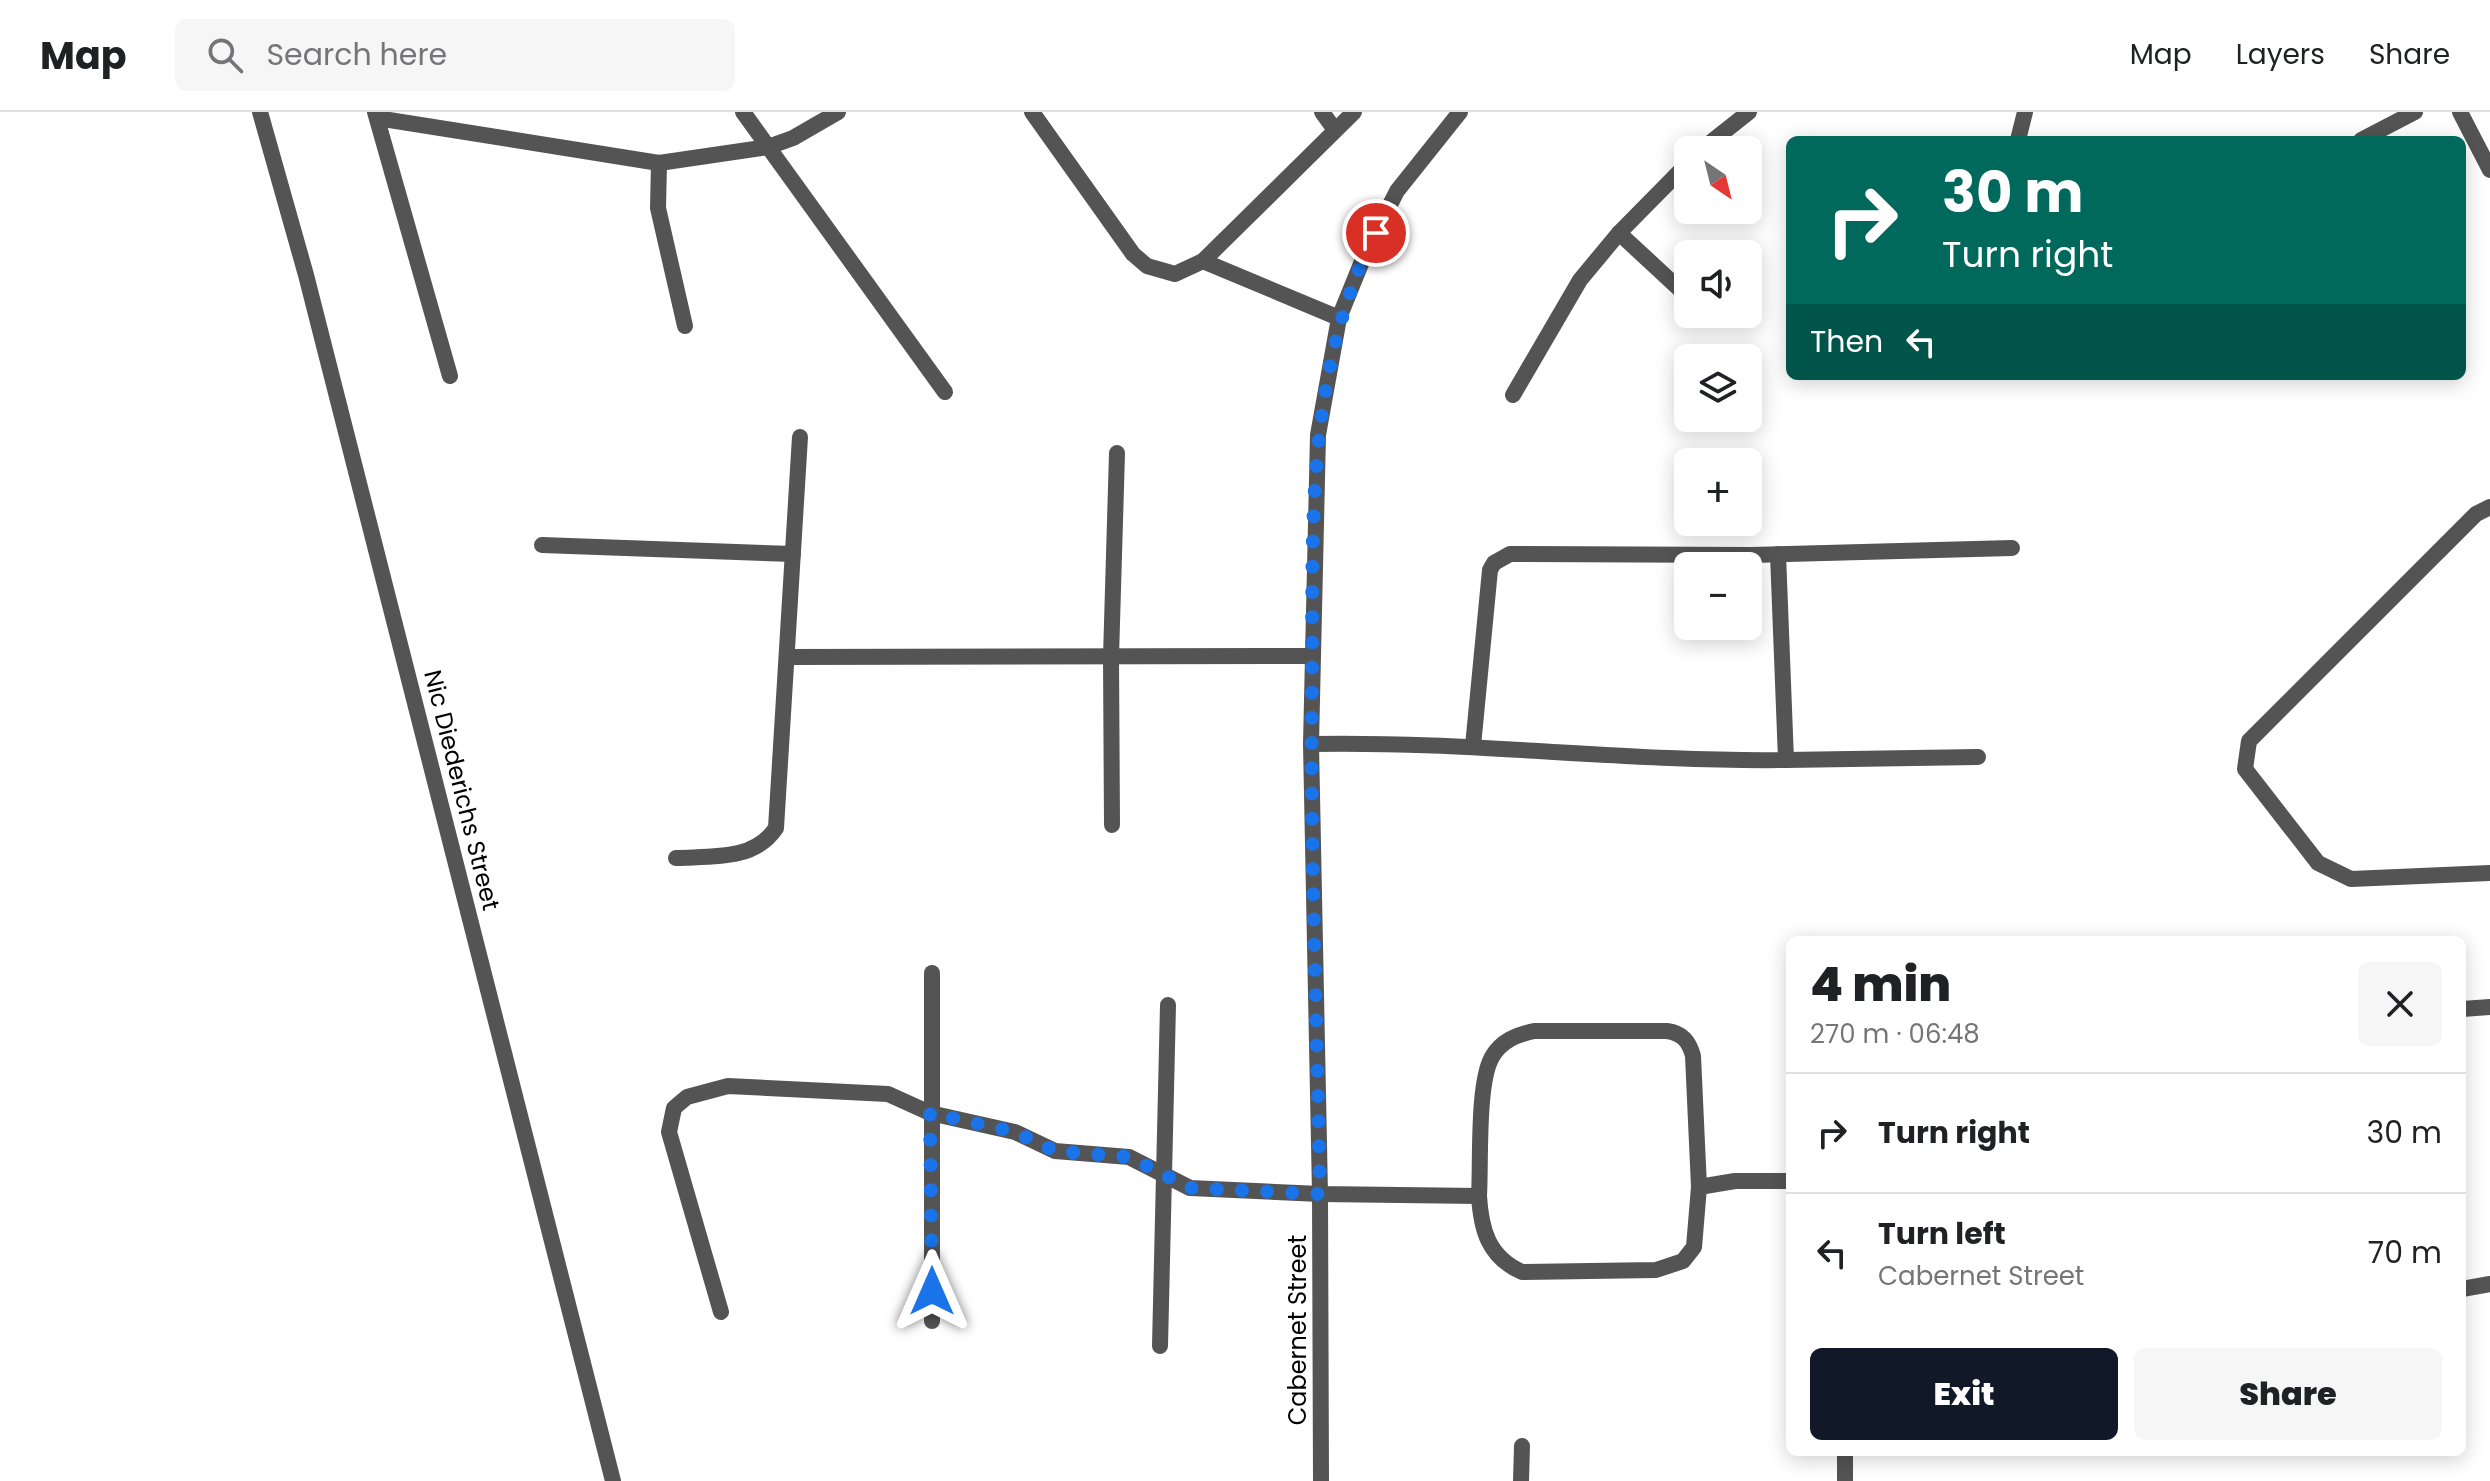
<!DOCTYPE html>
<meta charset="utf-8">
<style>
body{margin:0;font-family:Poppins,sans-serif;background:#f6f6f6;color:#202124;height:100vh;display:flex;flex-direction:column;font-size:30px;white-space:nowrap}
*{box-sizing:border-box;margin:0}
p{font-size:26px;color:#757577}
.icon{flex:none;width:44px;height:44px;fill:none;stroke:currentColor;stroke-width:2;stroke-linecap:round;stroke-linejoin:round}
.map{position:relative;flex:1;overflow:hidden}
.side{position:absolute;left:1786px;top:824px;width:680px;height:520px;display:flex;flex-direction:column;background:#fff;border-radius:12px;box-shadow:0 4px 20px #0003}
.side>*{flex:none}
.banner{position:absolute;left:1786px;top:24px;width:680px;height:244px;border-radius:12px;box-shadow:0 4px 20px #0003;background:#00695c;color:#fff;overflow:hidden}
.needle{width:52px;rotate:145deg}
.tools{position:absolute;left:1674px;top:24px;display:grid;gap:16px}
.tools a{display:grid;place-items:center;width:88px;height:88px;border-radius:12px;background:#fff;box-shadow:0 4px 20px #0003;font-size:40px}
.pin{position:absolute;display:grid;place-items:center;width:68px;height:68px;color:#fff;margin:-34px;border:4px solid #fff;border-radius:50%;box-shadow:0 2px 8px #0007}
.me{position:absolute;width:88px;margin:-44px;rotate:0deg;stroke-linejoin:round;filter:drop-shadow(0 0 6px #0008)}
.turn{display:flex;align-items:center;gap:28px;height:168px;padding:0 24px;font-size:36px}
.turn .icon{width:104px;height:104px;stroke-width:2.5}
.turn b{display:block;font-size:56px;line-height:68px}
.then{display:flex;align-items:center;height:76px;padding:0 24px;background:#0003;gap:16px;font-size:30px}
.round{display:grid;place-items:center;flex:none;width:84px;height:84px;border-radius:12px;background:#f6f6f6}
.overview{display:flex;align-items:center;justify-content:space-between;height:136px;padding:0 24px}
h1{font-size:48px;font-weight:800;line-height:60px}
.primary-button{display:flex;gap:16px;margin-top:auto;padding:16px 24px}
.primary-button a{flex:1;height:92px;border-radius:12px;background:#111827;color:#fff;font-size:32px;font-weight:800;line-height:92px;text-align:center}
.primary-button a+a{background:#f6f6f6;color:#202124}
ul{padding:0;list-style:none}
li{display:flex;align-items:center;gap:24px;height:120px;padding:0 24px;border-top:2px solid #e0e0e0}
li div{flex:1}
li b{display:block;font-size:30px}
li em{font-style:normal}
header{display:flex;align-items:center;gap:48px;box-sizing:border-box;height:112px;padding:0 40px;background:#fff;border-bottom:2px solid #e0e0e0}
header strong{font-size:38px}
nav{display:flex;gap:44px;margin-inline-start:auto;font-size:28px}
.search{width:560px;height:72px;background:#f6f6f6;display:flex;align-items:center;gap:20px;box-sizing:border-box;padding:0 28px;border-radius:12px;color:#757577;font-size:30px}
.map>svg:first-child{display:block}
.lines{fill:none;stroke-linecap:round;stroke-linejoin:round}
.minor{stroke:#545454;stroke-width:16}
.tertiary{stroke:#545454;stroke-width:16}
.route{stroke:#1a73e8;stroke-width:14;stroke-dasharray:0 25.2}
.labels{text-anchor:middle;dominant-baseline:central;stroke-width:6;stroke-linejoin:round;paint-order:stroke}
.street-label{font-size:24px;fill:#000;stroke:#fff}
</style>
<header>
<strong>Map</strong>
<div class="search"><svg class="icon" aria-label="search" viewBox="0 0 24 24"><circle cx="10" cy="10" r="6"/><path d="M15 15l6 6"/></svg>Search here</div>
<nav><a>Map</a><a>Layers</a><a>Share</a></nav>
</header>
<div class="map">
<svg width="2490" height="1369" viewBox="0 0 2490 1369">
<rect width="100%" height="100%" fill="#fff"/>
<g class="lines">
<g class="minor">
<polyline points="375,0 450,264"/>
<polyline points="743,0 945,280"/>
<polyline points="1032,0 1133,142 1147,154 1175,162 1203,149 1354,0"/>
<polyline points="1322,0 1335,18"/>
<polyline points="2460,0 2490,58"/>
<polyline points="377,6 659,51 768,35 793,26 838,0"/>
<polyline points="2018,28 2025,0"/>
<polyline points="2361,28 2415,0"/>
<polyline points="1701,38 1749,0"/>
<polyline points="659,51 658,96 685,214"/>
<polyline points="1619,121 1688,185"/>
<polyline points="1203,149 1339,206"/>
<polyline points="1748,195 1753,195"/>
<polyline points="1513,283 1580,168 1619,121 1688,51"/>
<polyline points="2490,395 2476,402 2249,629 2245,657 2318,751 2351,767 2490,761"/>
<polyline points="542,433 793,442"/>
<polyline points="788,545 1312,544"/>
<path d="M1311,632C1470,629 1627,650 1786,648L1778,442"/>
<polyline points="1473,634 1490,458 1494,451 1510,442 1751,443 2012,436"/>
<polyline points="1786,648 1978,645"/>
<polyline points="1112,713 1111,545 1117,341"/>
<path d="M676,746C712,744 754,749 776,716L800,325"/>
<polyline points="932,861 932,1209"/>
<polyline points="2462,897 2490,895"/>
<path d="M1479,1084C1481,1050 1477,971 1492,945C1501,929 1516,923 1534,919H1667C1682,921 1689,929 1693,944L1699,1075"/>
<polyline points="2462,1177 2490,1172"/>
<path d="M721,1200L669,1020L674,996L687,985L728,974L888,982L930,1001L1015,1020L1055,1039L1129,1045L1190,1076L1320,1082L1479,1084C1481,1117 1488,1145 1522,1160L1656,1158L1683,1149L1694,1135L1699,1075L1735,1069H1790"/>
<polyline points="1160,1234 1168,893"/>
<polyline points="1321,1369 1320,1082 1311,632 1318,323 1339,206 1365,142 1397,79 1460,0"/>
<polyline points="1521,1369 1522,1334"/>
<polyline points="1845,1369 1845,1340"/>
</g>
<polyline class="tertiary" points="260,0 306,163 613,1369"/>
</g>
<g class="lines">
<path class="route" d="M932,1179L930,1001L1015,1020L1055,1039L1129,1045L1190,1076L1320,1082C1317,911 1310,739 1312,567C1313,417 1305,258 1376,121"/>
</g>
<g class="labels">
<g class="street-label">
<text transform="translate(462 678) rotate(76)">Nic Diederichs Street</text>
<text transform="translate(1297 1218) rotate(-90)">Cabernet Street</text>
</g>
</g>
</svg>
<div class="tools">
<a><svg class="needle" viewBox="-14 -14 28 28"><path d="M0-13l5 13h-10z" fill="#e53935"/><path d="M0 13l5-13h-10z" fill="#757577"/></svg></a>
<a><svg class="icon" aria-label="sound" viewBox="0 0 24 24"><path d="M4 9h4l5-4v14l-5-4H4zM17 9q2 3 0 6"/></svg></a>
<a><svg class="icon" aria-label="layers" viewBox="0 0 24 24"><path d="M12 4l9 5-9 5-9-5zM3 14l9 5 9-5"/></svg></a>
<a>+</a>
<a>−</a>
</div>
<div class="pin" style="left:1376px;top:121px;background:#d93025"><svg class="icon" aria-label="arrive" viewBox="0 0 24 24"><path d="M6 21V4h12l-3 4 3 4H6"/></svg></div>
<svg class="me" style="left:932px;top:1179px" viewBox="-20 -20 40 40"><path d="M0-17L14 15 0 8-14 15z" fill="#1a73e8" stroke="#fff" stroke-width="4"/></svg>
<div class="banner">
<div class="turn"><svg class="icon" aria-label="right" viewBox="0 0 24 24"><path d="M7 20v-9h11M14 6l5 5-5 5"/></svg><div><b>30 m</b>Turn right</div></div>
<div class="then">Then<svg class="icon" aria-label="left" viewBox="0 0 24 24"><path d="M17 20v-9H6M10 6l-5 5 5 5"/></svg></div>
</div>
<section class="side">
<div class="overview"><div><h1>4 min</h1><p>270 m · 06:48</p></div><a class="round"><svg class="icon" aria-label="close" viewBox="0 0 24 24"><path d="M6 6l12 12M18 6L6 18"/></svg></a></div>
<ul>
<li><svg class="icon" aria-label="right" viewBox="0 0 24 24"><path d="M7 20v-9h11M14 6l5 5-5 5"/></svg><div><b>Turn right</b></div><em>30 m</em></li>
<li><svg class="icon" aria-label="left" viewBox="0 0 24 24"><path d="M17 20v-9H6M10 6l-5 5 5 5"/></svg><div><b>Turn left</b><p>Cabernet Street</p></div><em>70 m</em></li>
</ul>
<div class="primary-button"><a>Exit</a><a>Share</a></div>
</section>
</div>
